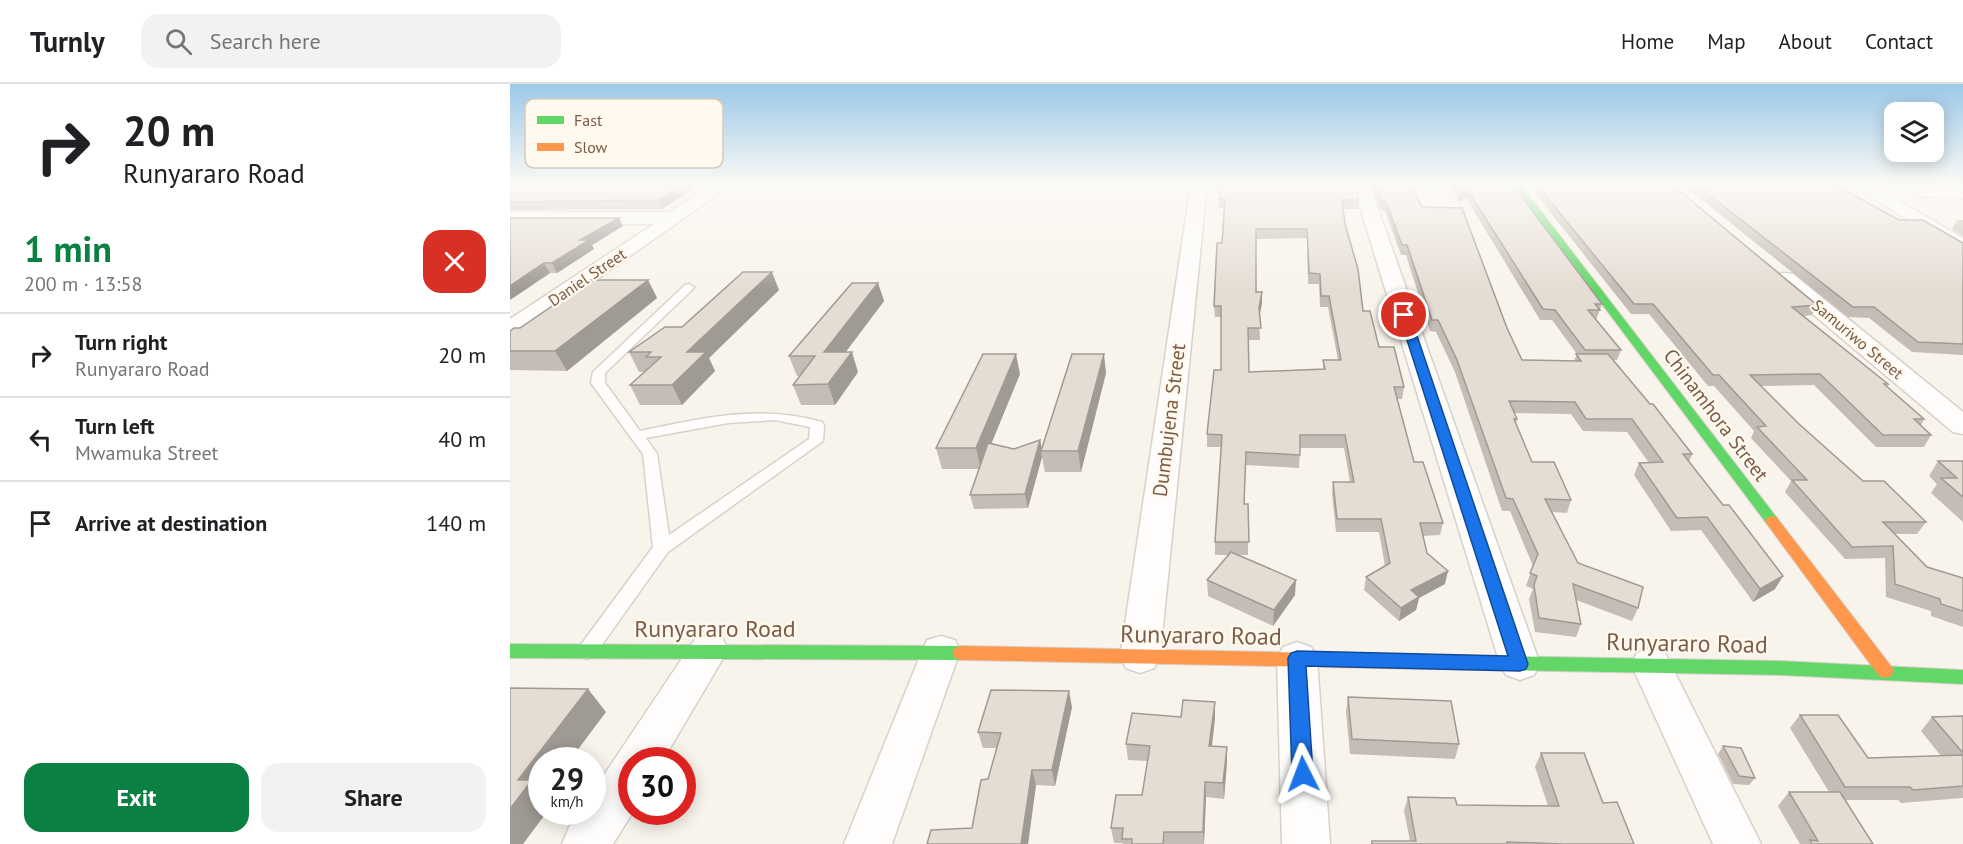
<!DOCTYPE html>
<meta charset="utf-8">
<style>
body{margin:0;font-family:"PT Sans",sans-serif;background:#f2f2f2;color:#202124;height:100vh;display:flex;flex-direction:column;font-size:22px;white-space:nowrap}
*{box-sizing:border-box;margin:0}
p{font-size:20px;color:#757577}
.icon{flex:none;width:33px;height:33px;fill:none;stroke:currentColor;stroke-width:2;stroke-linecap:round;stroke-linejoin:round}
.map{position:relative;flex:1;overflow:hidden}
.drawer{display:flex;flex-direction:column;background:#fff;width:510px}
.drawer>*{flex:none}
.banner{background:#fff;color:#202124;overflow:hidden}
.tools{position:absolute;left:1374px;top:18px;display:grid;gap:12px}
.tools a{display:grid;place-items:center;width:60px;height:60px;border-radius:12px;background:#fff;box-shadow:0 3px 15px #0003;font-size:30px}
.speed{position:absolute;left:18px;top:663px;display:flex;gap:12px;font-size:30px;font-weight:700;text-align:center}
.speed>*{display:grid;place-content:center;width:78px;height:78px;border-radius:50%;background:#fff;box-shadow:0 3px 15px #0003;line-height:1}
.speed small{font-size:15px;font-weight:400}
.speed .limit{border:9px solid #d22;background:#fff;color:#111}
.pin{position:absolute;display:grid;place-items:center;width:51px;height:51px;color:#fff;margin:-26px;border:3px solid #fff;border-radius:50%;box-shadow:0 2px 6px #0007}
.me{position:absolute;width:66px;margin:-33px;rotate:357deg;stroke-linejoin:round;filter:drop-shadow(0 0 4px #0008)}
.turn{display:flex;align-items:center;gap:21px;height:126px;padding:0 24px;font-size:27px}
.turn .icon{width:78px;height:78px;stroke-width:2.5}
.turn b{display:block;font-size:42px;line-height:51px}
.round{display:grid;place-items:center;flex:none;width:63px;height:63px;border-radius:18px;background:#f2f2f2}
.overview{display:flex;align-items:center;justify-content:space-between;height:102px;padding:0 24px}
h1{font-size:36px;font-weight:700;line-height:45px;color:#0b8043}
.cta{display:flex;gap:12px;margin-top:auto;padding:12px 24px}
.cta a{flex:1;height:69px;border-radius:18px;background:#0b8043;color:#fff;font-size:24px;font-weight:700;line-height:69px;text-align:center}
.cta a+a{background:#f2f2f2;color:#202124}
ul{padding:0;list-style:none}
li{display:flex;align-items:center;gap:18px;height:84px;padding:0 24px;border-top:2px solid #e0e0e0}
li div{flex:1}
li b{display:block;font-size:22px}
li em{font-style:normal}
header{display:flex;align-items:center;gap:36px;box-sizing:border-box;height:84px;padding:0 30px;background:#fff;border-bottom:2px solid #e0e0e0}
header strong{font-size:28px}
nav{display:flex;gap:33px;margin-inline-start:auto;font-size:21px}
.search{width:420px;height:54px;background:#f2f2f2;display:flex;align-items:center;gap:15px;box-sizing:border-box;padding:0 21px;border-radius:18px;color:#757577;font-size:22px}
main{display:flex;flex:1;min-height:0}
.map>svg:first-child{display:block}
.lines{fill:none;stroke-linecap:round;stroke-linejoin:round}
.lane-casing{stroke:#d8d1ca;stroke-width:3}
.street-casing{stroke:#d8d1ca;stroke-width:3}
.fast-casing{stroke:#d8d1c8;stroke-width:2}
.slow-casing{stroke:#d8d1c8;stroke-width:2}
.lane{fill:#fefdfc;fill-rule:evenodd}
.street{fill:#fefdfc;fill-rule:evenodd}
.fast{fill:#63d668;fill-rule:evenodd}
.slow{fill:#ff974d;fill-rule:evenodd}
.wall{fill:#c5bdb5;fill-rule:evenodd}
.shaded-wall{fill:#a09a94}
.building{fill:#e5dcd3;stroke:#a09a94;stroke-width:1.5;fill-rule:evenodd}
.route{fill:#1a73e8;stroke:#114b97;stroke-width:1.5}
.labels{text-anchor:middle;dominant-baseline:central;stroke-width:4.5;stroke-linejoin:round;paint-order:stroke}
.far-street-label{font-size:16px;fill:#7b5c48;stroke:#fff9ee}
.street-label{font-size:20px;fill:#7b5c48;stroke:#fff9ee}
.near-street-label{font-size:24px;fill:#7b5c48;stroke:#fff9ee}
.key{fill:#fff9ee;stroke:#d7cabc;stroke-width:1.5}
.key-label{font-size:16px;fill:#7b5c48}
</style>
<header>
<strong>Turnly</strong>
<div class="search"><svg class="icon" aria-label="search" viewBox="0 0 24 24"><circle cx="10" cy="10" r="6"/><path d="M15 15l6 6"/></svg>Search here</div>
<nav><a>Home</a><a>Map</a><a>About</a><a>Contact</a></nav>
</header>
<main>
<section class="drawer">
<div class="banner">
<div class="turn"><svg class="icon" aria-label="right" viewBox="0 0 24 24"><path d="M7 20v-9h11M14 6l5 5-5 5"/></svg><div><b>20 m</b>Runyararo Road</div></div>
</div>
<div class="overview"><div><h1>1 min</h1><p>200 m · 13:58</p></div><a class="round" style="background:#d93025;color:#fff"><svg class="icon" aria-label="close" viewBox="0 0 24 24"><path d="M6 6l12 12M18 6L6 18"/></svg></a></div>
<ul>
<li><svg class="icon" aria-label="right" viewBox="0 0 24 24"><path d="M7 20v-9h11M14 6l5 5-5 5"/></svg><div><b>Turn right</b><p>Runyararo Road</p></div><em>20 m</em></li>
<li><svg class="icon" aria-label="left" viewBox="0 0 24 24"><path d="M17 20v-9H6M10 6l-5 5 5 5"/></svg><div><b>Turn left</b><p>Mwamuka Street</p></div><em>40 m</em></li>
<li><svg class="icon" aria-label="arrive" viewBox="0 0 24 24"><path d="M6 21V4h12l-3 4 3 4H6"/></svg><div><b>Arrive at destination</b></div><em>140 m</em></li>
</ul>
<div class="cta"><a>Exit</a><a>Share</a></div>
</section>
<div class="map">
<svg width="1453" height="760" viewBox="0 0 1453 760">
<rect width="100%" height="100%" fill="#f8f4ec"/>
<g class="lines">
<g class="lane-casing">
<g id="lane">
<polygon points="1408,107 1453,108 1453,114 1405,112 1404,110"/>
<path d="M179,200L184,203L183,205L95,289V299L130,347C193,334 249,320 312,338L314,341L313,357L158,468L84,572L77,575L70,572L67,567L70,562L143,463L133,370L81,299L83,288L175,201ZM265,336L300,343L299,355L159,451L147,370L136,354L218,339Z"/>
</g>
</g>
<g class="street-casing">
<g id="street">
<polygon points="203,100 222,100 8,251 0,253 0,235 144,140 0,140 0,128 160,128"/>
<polygon points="681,100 697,100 650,573 644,584 630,589 616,584 610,573"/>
<polygon points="843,100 859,100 1030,580 1024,591 1010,596 996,591 990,580"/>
<polygon points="1341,100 1360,100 1453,154 1453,168 1446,166"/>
<polygon points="1275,189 1283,190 1453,328 1453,350 1443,348 1267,200 1264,195 1267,190"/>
<polygon points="199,551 213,555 218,566 153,676 122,676 123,728 103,760 52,760 59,743 70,728 82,728 82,709 185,555"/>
<polygon points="431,552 445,556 450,567 382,760 334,760 412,567 417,556"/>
<polygon points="787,558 801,563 807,574 820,760 772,760 767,574 773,563"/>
<polygon points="1141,564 1155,569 1251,760 1203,760 1121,580 1127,569"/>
</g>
</g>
<g class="fast-casing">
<g id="fast">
<polygon points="1002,100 1010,100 1267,434 1269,437 1267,440 1257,440"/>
<polygon points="0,560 451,562 457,564 460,569 457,574 451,576 0,574"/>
<polygon points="863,570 1270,577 1453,586 1453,600 1270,591 863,584 857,582 854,577 857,572"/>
</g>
</g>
<g class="slow-casing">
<g id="slow">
<polygon points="1262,432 1267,434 1381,582 1384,587 1381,592 1375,594 1369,592 1257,440 1255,437 1257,434"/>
<polygon points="451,562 863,570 869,572 872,577 869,582 863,584 451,576 445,574 442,569 445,564"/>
</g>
</g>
<use href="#lane" class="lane"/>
<use href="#street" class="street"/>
<use href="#fast" class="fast"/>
<use href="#slow" class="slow"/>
</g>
<g class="wall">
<polygon points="0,100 191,100 152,125 0,126"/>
<path d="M707,100H845L849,116L848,125H833L835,140L853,227L869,263L894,303L892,315H887L904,378L933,439L930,451L913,452L917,469L935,500L909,514L906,526L889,537L854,506L856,493L875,482L869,448H826L822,410L823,398H840L834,364H790L789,384L736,381L734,420H738V471H728L785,511L763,542L698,512L697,496L718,471H705V458L711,363H697V350L711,286V233H705L704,222L712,159L714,124H709L710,105H707ZM797,154L798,200H809L810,223H818L828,276H813V285L739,288L738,256H750L749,231L752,219L746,208V155Z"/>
<polygon points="860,100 901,100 912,123 997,244 1012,276 1064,277 1067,270 1042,236 1030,236 956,114 949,117 938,100 1002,100 1092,220 1086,236 1111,266 1107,276 1103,276 1182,370 1179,378 1265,505 1243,518 1191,446 1161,447 1124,391 1129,379 1139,379 1117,348 1073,347 1061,330 1004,329 1007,335 1006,340 1022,378 1061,416 1057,429 1042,428 1068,479 1128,524 1122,537 1066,516 1071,540 1066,553 1025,548 1019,515 1023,505 1016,502 1023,482 1000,427 992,427 945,288 926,248 920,247 896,171 891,171 875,127 871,126"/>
<polygon points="1018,100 1161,100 1307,221 1302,231 1294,232 1378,300 1377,303 1414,335 1411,341 1421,351 1414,363 1366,363 1304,301 1251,302 1289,340 1353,397 1416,438 1407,450 1384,450 1417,483 1453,494 1453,543 1421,532 1421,527 1376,513 1375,474 1335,475 1275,408 1281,397 1241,354 1244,347 1204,302 1198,302 1139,230 1121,230"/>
<polygon points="1172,100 1323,100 1389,136 1453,159 1453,271 1402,268 1359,234 1338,233"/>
<polygon points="1382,100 1453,100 1453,102 1452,104 1390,104"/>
<polygon points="0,134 113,142 82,161 84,165 47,189 40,189 0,216"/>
<polygon points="1447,136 1453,136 1453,152 1442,145"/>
<polygon points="138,196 147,214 57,287 0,286 0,247 10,244"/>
<polygon points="368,199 374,217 336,268 348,288 325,321 291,321 283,301 290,292 287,292 279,272"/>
<polygon points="269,206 199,274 205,287 172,321 130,321 120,301 135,288 129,288 119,268 172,243"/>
<polygon points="596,289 571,388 535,388 532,373 518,424 464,425 460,411 469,385 432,385 426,364 510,290 481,359 504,365 530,356 532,364"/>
<polygon points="1428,377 1453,377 1453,438 1421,409 1427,400 1419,392"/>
<polygon points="838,613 949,660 945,675 840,670 836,628"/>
<polygon points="562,623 545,702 526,701 518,760 417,760 462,744 478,695 487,664 473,664 468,648"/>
<polygon points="1290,631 1358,674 1431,672 1411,647 1422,633 1453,632 1453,714 1391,719 1388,716 1335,716 1363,760 1290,760 1268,722 1279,708 1319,708 1280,644"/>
<polygon points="671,633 705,634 702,662 717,678 714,715 696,713 694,760 613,760 613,759 604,759 601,744 632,711 638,677 618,676 616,660"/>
<polygon points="1213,662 1245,694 1239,701 1223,700 1208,670"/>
<polygon points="1031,669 1093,719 1124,760 861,760 862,757 900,757 894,727 898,713 947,721 1038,722 1025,683"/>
</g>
<g class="shaded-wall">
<polygon points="175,100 191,100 152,125 148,116"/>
<polygon points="957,105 956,114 949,117 950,108"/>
<polygon points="109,134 113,142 82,161 84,165 47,189 42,179 70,156"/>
<polygon points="34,179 40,189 0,216 0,202"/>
<polygon points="262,188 269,206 199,274 205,287 172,321 162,301 177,268"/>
<polygon points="138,196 147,214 57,287 45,267"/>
<polygon points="368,199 374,217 321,287 314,268"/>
<polygon points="752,208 752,219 749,235 749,224"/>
<polygon points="342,268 348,288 325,321 318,300"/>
<polygon points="506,270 510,290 471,385 466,364"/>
<polygon points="594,270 596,289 571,388 568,367"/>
<polygon points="530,356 532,367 531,367 532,373 518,424 515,410"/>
<polygon points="938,487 935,500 909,514 906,526 889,537 891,524 901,506"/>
<polygon points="1273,492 1265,505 1243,518 1250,505"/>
<polygon points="786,496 785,511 763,542 764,526"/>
<polygon points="78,605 96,628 60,676 32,676 32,728 37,728 13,760 0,760 0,725 8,696"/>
<polygon points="559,607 562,623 545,702 542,686"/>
<polygon points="705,618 705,634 700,677 699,662"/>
<polygon points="717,663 717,678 714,715 713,699"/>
<polygon points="522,686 526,701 518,760 511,760"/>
<polygon points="695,698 696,713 694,760 693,748"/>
</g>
<g class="building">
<polygon points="0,100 175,100 148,116 0,118"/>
<path d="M711,100H845L849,116H832L835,140L848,185L853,227H860L869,263H884L894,303H884L904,378H913L933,439H910L917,469L938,487L901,506L909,513L891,524L856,493L880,479L871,435H827L823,398H844L835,351H790V371L736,368L734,420H738L739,458H705L712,351L697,350L704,286H711V222H704L707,159H712L715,115H709ZM746,145H797L799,189L810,190L811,212H819L831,276H813L815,285L739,288L738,244H751L749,224L752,208H746Z"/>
<polygon points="864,100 901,100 912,123 952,124 997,244 1012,276 1071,277 1066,270 1098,270 1140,320 1143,320 1182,370 1173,370 1213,421 1219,421 1273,492 1250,505 1197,433 1167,434 1129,379 1153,378 1122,335 1076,335 1065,318 999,317 1007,335 1004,335 1022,378 1044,378 1061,416 1035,415 1068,479 1133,503 1128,524 1063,500 1071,540 1029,534 1024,501 1027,492 1020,489 1028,470 1003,415 996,414 947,276 928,236 922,236 897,161 892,161 876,118 872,116"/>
<polygon points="945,100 1002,100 1092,220 1085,220 1090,226 1078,226 1111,266 1075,266 1045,226 1033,225 957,105 950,108"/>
<polygon points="1026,100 1161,100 1307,221 1282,223 1378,300 1374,300 1414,335 1404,335 1421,351 1373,351 1310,290 1240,291 1289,340 1353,397 1374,397 1416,438 1373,438 1417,483 1453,494 1453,527 1431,520 1430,515 1385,500 1383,462 1342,463 1282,396 1297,396 1247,343 1256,342 1209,291 1203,291 1143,220 1124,220"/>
<polygon points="1185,100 1323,100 1389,136 1413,136 1453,159 1453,260 1408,258 1364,223 1343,223"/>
<polygon points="0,134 109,134 70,156 79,156 42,179 34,179 0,202"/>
<polygon points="233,188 262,188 177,268 196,268 162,301 120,301 151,273 136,273 141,268 119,268 155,243 172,243"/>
<polygon points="80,196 138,196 45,267 0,267 0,247 4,244 10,244"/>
<polygon points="342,199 368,199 314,268 342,268 318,300 283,301 305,272 279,272"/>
<polygon points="473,270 506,270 466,364 426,364"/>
<polygon points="562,270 594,270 568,367 531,367"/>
<polygon points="530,356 515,410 460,411 478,359 504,365"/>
<polygon points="1428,377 1453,377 1453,413 1431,394 1447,394"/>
<polygon points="721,468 786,496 764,526 697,496"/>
<polygon points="0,604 78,605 8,696 22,696 0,725"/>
<polygon points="481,606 559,607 542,686 522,686 511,760 417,760 421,746 462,744 471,696 478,695 491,649 468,648"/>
<polygon points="838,613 941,617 949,660 842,655"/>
<polygon points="673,616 705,618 699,662 717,663 713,699 695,698 693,748 654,748 653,760 622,760 622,755 612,755 613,744 601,744 606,711 632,711 640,662 616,660 622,629 671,633"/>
<polygon points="1290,631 1328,631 1358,674 1453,671 1453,702 1403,706 1400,703 1335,703"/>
<polygon points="1453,632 1453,669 1422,633"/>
<polygon points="1213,662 1231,664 1245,694 1229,692"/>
<polygon points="1031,669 1074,669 1093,719 1107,718 1124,760 1052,760 997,758 997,760 862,760 862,757 906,757 898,713 945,714 947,721 1049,722"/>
<polygon points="1279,708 1330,708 1363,760 1302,760 1300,756 1308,757"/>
</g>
<linearGradient id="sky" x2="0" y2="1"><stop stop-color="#9cc8e9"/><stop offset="0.49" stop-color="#fcfaf6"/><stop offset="1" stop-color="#fcfaf6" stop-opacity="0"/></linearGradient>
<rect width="1453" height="206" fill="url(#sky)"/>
<polygon class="route" points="894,227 900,231 1018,580 1016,585 1010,587 796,582 803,690 800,697 793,700 785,697 782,690 778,574 781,569 787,567 998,572 889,231"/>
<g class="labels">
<g class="far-street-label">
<text transform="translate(77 193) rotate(-34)">Daniel Street</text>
<text transform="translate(1348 255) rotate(40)">Samuriwo Street</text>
</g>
<g class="street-label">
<text transform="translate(1206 331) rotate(53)">Chinamhora Street</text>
<text transform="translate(659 336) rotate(-83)">Dumbujena Street</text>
</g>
<g class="near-street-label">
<text x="205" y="544">Runyararo Road</text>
<text transform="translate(691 551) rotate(1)">Runyararo Road</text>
<text transform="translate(1177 559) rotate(1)">Runyararo Road</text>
</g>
</g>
<rect x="15" y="15" width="198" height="69" rx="9" class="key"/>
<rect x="27" y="32" width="27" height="8" fill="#63d668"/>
<rect x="27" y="59" width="27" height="8" fill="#ff974d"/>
<g class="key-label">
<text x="64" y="42">Fast</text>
<text x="64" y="69">Slow</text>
</g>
</svg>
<div class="tools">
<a><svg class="icon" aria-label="layers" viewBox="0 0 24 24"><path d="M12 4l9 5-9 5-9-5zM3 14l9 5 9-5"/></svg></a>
</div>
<div class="speed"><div>29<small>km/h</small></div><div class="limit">30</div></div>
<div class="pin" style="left:894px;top:231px;background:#d93025"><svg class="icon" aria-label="arrive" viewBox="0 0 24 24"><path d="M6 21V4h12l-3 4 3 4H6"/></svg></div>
<svg class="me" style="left:793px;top:690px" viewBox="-20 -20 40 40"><path d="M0-17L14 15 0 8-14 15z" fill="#1a73e8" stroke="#fff" stroke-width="4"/></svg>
</div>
</main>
